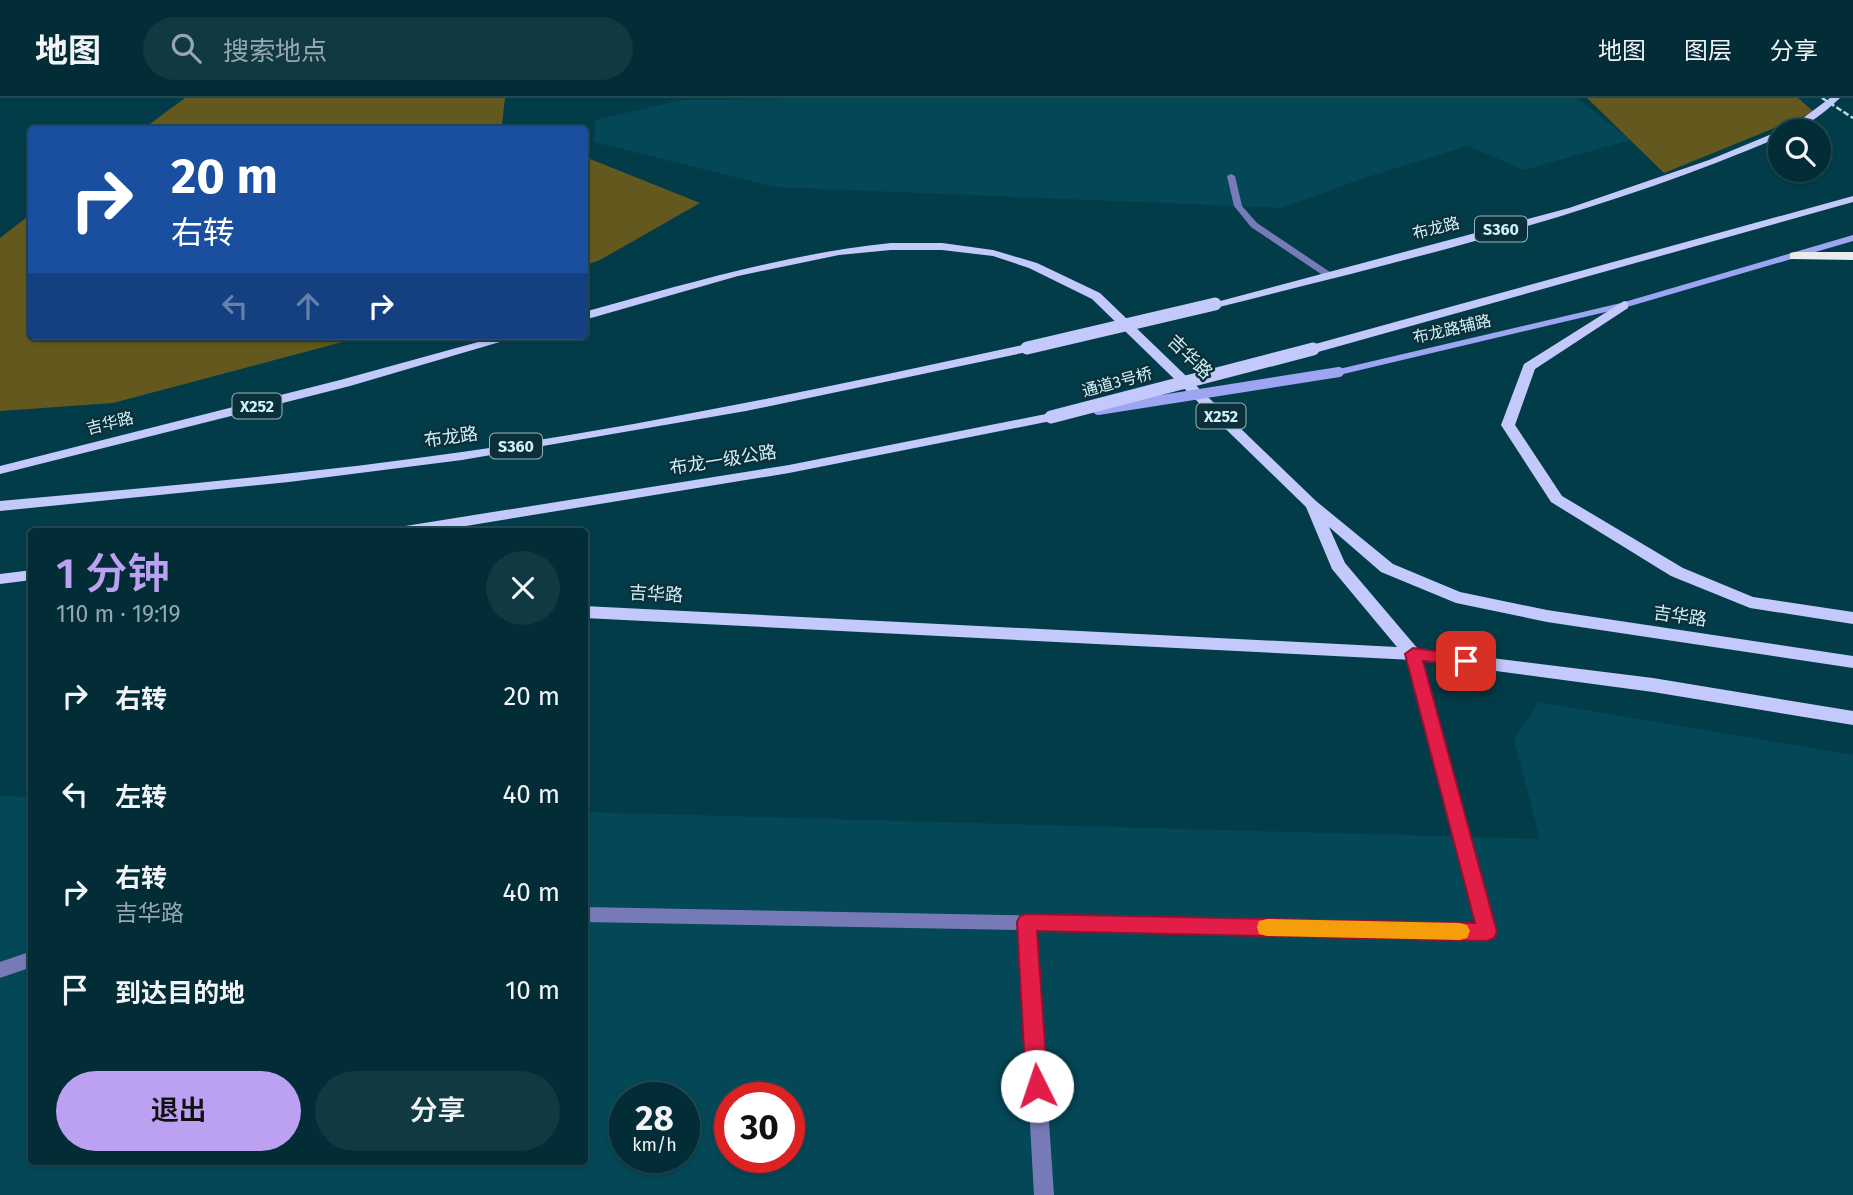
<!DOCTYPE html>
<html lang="zh">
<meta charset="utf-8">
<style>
body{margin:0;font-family:"Fira Sans","Noto Sans SC",sans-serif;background:#103942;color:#f1f3f6;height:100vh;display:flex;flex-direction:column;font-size:26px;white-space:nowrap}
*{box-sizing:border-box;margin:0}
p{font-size:23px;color:#96a8ad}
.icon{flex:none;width:38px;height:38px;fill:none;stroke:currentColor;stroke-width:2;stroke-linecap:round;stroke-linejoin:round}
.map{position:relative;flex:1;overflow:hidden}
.details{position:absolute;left:28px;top:430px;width:560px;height:637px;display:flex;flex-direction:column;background:#022d37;border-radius:7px;box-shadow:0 2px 5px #0004,0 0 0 2px #234952}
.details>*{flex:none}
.hud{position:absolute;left:28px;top:28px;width:560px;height:214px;border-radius:7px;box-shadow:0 2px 5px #0004,0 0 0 2px #234952;background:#1a4fa0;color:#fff;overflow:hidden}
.tools{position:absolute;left:1768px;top:21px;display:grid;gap:14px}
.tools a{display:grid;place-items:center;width:63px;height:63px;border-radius:50%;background:#022d37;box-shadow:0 2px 5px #0004,0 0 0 2px #234952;font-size:35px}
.speed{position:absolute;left:609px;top:984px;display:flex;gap:14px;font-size:35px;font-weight:700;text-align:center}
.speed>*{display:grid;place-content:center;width:91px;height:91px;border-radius:50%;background:#022d37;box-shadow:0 2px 5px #0004,0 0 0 2px #234952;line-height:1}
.speed small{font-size:18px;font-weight:400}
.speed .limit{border:10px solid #d22;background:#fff;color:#111}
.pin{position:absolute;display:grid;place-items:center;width:60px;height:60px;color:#fff;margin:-30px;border-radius:14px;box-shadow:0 4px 10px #0006}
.me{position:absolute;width:77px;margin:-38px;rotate:356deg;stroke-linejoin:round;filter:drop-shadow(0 0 5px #0008)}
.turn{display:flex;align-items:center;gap:24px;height:147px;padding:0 28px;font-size:32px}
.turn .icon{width:91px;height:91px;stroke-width:2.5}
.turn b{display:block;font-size:49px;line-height:60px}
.lanes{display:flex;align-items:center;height:66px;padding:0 28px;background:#0003;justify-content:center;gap:35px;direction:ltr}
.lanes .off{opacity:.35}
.round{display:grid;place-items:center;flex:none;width:74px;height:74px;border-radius:37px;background:#103942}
.summary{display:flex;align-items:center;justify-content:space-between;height:119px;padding:0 28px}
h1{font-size:42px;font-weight:600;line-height:52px;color:#bca0f2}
.cta{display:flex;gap:14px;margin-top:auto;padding:14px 28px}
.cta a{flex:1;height:80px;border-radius:42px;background:#bca0f2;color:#111;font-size:28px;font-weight:600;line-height:80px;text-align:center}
.cta a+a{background:#103942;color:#f1f3f6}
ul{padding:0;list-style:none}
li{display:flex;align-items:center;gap:21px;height:98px;padding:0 28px}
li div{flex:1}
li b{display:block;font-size:26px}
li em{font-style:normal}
header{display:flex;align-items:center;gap:42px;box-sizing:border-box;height:98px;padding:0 35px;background:#022d37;border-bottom:2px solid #234952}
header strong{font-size:33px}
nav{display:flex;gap:38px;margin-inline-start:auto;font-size:24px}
.search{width:490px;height:63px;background:#103942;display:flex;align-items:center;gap:18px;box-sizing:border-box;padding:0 24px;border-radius:38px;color:#96a8ad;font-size:26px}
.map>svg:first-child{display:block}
.built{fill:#044757;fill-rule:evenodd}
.green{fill:#63591f}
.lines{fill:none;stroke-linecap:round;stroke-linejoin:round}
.lane{fill:#767bb8;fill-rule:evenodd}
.street{fill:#767bb8;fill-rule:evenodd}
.secondary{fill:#9da4f2;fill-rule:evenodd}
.primary{fill:#c3c9fb;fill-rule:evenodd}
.highway{fill:#ebebeb;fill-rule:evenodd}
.rail{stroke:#b6d9e4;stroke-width:2.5;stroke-dasharray:6 2.5;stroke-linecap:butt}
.secondary-bridge{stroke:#9da4f2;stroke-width:10}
.primary-bridge{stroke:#c3c9fb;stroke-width:13}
.route{fill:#e11d48;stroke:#92132f;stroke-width:2}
.slow{fill:#f59e0b}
.labels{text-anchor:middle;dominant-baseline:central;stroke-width:5;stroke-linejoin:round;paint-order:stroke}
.far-street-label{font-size:16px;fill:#d0f0fa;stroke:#0c303a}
.shield{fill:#0c303a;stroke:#95b6c0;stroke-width:2}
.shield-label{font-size:16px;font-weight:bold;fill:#d0f0fa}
.street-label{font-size:18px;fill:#d0f0fa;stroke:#0c303a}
</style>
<header>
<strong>地图</strong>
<div class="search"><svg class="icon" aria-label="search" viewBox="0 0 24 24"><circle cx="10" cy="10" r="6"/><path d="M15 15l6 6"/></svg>搜索地点</div>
<nav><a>地图</a><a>图层</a><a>分享</a></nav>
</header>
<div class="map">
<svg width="1853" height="1097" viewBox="0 0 1853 1097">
<rect width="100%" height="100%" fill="#033c49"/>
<g class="built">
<polygon points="800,0 1577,0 1630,42 1524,72 1468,48 1364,80 1282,110 774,89 594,44 595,22 682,2"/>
<path d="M1539,604L1853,657V1097H0V698L31,699L32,1064H584L585,714L1540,741L1514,642ZM625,999H684V1059H625ZM730,999H789V1059H730Z"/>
</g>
<g class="green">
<polygon points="185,0 505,0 502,26 516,31 143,31"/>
<polygon points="1587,0 1798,0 1814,14 1664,75"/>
<polygon points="584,59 585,59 700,105 600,162 585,167"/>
<polygon points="31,116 32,238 365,238 113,305 0,313 0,140"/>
</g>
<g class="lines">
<polygon class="lane" points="1231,76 1235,78 1242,108 1257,125 1330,174 1330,178 1324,178 1251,129 1234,108 1227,78"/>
<g class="street">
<polygon points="1413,551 1420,556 1496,834 1493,839 1487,842 1036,833 1054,1097 1034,1097 1019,832 584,824 584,809 1476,826 1406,556"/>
<polygon points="32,853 32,869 0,880 0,864"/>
</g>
<polygon class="secondary" points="1853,137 1853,143 1627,209 1339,277 1334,274 1339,271 1621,205"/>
<g class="primary">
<path d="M1830,0H1840C1824,15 1803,33 1780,33V39C1598,117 1406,162 1215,210L1209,206L1569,110L1709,62L1779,33L1799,23Z"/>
<polygon points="1853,98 1853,104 1318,254 1308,254 1307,251 1308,248"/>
<path d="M891,145H942L993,152L1037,165L1100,195L1316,403L1393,466L1460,494L1547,512L1853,558V570L1547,524L1456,505L1381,474L1329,429L1345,465L1418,551L1653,580L1853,613V627L1653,594L1413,562L584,520V508L1397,549L1332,471L1306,409L1092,201L1029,170L993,158L942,152H891L839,157L738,178L584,222V214C686,186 785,156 891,145Z"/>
<polygon points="1624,203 1628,204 1628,210 1535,271 1515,327 1562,398 1683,470 1753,499 1853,514 1853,526 1750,510 1671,478 1551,404 1501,327 1524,266"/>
<polygon points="500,238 520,238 350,288 0,376 0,368 340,282"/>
<path d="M1027,246L1033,250L1032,253L746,313L462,362L289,384L0,413V403C154,389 309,376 462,354C652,326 840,287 1027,246Z"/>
<polygon points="1051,315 1056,316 1056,322 789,375 429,434 391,434 399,429 789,367"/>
<polygon points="32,472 32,482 0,486 0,476"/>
</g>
<polygon class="highway" points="1795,154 1853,154 1853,162 1790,161 1790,155"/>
<polyline class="rail" points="1822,0 1853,20"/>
<polyline class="secondary-bridge" points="1098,312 1339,274"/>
<g class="primary-bridge">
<polyline points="1027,250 1215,206"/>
<polyline points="1051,319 1313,251"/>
</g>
</g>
<polygon class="route" points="1413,550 1466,557 1475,563 1466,568 1423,563 1497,834 1494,840 1487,843 1037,833 1048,988 1045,996 1037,999 1029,996 1026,988 1017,824 1020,818 1027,816 1475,825 1405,556"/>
<polygon class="slow" points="1267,821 1460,825 1467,827 1470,833 1467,840 1460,842 1267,838 1259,836 1257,829 1259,823"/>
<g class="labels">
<g class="far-street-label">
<text transform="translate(1436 130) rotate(-14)">布龙路</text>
<text transform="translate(1452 231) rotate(-13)">布龙路辅路</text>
<text transform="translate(1117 284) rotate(-15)">通道3号桥</text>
<text transform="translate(110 325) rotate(-14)">吉华路</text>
</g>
<g class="shield">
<rect x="1475" y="118.5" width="52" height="25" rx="5"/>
<rect x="232.5" y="295.5" width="49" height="25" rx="5"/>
<rect x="1196.5" y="305.5" width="49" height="25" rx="5"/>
<rect x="490" y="335.5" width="52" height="25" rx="5"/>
</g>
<g class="shield-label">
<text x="1501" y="131">S360</text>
<text x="257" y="308">X252</text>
<text x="1221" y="318">X252</text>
<text x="516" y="348">S360</text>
</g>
<g class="street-label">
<text transform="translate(1190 259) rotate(44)">吉华路</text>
<text transform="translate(451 339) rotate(-8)">布龙路</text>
<text transform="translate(723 362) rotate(-9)">布龙一级公路</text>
<text transform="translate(656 496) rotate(3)">吉华路</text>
<text transform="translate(1680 518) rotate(8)">吉华路</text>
</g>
</g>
</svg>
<div class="tools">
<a><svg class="icon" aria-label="search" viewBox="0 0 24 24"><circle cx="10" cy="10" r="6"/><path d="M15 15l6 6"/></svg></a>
</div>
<div class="speed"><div>28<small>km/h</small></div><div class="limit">30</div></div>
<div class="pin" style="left:1466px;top:563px;background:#d93025"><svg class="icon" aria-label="arrive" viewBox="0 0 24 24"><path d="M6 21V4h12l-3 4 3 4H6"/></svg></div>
<svg class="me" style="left:1037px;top:988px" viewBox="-20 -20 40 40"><circle r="19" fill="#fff"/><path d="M0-13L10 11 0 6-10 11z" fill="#e11d48"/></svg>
<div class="hud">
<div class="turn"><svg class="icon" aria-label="right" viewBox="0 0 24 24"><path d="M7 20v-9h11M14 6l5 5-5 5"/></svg><div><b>20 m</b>右转</div></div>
<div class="lanes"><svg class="icon off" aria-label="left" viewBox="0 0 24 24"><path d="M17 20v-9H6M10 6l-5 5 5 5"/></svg><svg class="icon off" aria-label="ahead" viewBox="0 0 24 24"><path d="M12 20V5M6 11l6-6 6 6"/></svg><svg class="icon" aria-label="right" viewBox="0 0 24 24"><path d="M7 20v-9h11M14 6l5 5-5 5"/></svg></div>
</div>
<section class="details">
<div class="summary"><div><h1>1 分钟</h1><p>110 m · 19:19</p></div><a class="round"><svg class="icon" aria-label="close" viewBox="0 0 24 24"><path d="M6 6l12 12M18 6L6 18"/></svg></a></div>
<ul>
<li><svg class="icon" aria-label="right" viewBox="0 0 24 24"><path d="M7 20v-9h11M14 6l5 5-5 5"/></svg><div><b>右转</b></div><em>20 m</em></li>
<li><svg class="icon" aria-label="left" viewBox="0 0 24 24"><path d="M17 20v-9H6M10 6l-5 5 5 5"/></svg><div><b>左转</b></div><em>40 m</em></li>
<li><svg class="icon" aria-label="right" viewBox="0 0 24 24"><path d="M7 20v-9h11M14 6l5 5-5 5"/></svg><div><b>右转</b><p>吉华路</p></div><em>40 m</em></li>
<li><svg class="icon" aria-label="arrive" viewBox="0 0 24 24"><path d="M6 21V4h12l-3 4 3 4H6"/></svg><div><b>到达目的地</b></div><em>10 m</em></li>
</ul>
<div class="cta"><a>退出</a><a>分享</a></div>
</section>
</div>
